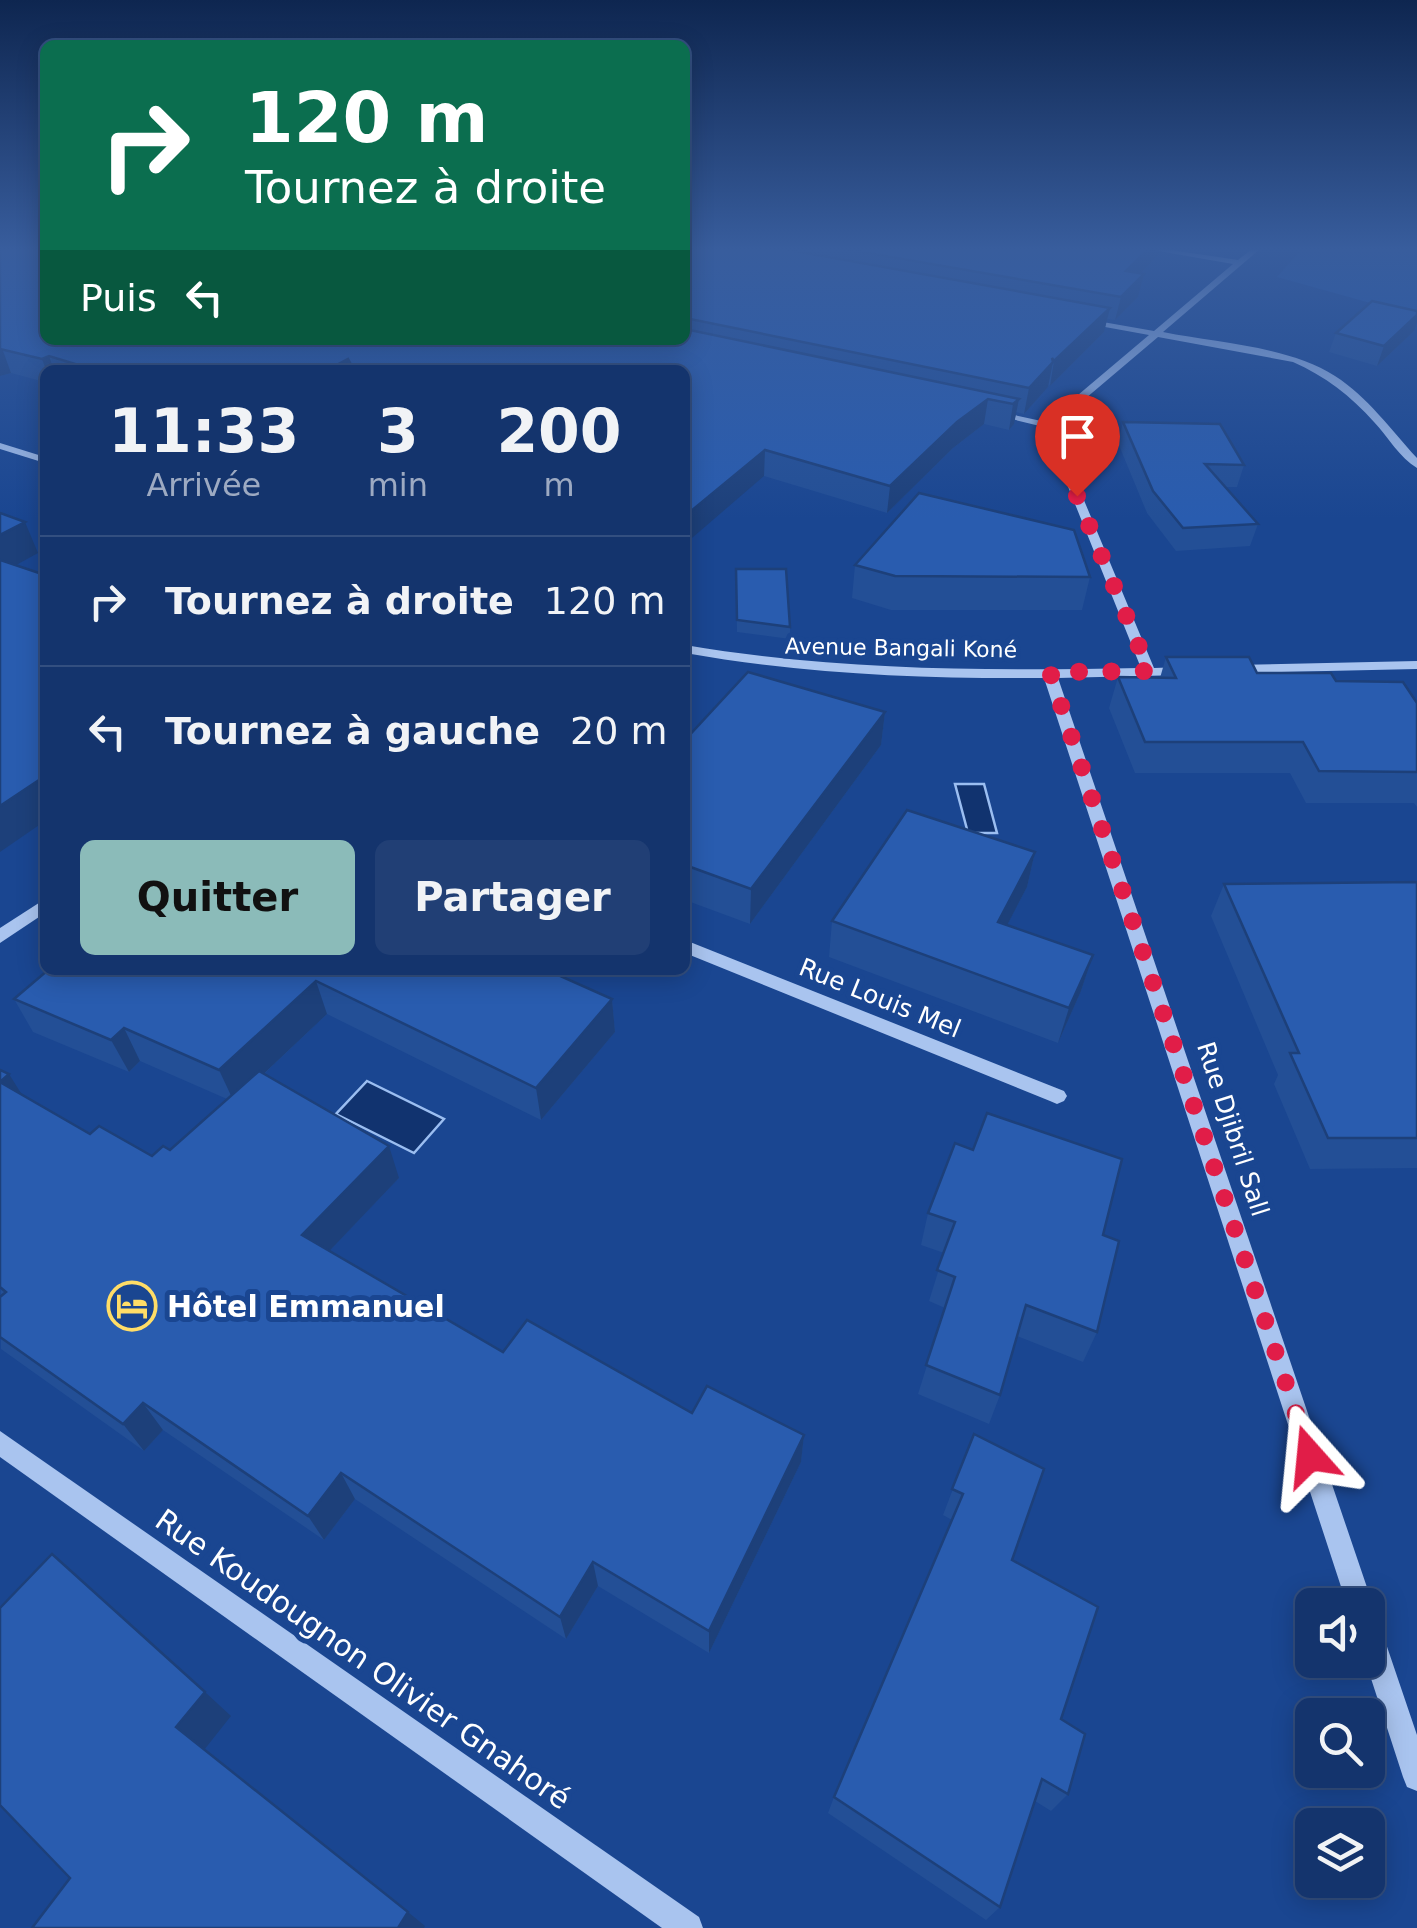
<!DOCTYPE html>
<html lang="fr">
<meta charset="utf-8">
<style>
body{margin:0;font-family:"DejaVu Sans",sans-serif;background:#213f75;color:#f1f3f6;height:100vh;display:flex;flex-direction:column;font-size:38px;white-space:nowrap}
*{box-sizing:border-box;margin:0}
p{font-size:32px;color:#9daac2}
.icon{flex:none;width:55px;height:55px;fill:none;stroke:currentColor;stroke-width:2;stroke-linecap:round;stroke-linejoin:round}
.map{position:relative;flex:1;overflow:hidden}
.side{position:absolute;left:40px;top:365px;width:650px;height:610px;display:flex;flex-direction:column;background:#14346d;border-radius:15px;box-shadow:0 5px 25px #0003,0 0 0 2px #334f80}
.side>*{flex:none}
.hud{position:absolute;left:40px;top:40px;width:650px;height:305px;border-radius:15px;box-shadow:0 5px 25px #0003,0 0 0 2px #334f80;background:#0b6e4f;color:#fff;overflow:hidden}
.controls{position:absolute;left:1295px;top:1588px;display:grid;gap:20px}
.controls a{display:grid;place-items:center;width:90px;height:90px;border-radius:15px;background:#14346d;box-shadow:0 5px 25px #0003,0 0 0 2px #334f80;font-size:50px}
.pin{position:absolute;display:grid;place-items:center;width:85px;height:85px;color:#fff;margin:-102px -42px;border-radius:50% 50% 50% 0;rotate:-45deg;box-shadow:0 0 10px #0007}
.pin .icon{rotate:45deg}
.me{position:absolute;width:110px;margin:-55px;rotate:342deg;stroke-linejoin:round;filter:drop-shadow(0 0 8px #0008)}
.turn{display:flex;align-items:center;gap:35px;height:210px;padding:0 40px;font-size:45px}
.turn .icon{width:130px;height:130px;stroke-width:2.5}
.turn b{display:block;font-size:70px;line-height:85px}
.then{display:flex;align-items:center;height:95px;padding:0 40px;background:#0003;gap:20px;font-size:38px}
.eta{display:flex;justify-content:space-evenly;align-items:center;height:170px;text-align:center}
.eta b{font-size:60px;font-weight:800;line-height:70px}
.primary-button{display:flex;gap:20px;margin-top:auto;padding:20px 40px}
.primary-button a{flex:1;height:115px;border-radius:15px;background:#8bbbb9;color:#111;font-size:40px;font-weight:800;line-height:115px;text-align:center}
.primary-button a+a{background:#213f75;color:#f1f3f6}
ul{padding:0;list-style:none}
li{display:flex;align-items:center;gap:30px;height:130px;padding:0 40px;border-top:2px solid #334f80}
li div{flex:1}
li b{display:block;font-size:38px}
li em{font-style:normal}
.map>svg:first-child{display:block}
.green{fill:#2257aa}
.water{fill:#11336f;stroke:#9bbef1;stroke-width:2.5}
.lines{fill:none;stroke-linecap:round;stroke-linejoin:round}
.minor{fill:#a9c4ef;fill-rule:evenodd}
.wall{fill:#234f96}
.shaded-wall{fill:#1d407a}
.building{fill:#295caf;stroke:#1d407a;stroke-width:2.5}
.route{stroke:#e11d48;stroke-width:18;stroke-dasharray:0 32.4}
.labels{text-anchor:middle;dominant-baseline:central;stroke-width:10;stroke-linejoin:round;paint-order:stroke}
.far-street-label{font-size:22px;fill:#fff;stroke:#1a4691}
.street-label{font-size:25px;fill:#fff;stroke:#1a4691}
.near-poi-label{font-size:30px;font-weight:bold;fill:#fff;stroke:#1a4691;text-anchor:start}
.near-street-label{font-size:30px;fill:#fff;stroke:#1a4691}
</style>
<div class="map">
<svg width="1417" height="1928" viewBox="0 0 1417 1928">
<rect width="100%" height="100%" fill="#1a4691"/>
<polygon class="green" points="1302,249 1417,249 1417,316 1277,277"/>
<g class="water">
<polygon points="955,784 984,784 997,833 968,833"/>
<polygon points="367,1081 444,1119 414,1153 336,1114"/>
</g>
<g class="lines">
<g class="minor">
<path d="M1147,249H1164L1238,260L1252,249H1260L1163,332C1217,343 1289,346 1335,376C1368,397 1391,430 1417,458V468C1400,458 1388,437 1374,422C1351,396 1325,376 1293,362L1158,337L1053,426L1154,668L1183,667L1190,671L1183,675L1058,678L1373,1605L1368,1615V1605H1347L1044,678C923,679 804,674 685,653V645C837,671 988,671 1141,668L1044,427L991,414L996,411L1046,422L1149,335L1083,323L1080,318L1154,331L1233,264Z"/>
<polygon points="0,443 45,457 45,463 0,449"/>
<polygon points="1417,661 1417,669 1234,673 1227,669 1234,665"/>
<polygon points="45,899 45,913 0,943 0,928"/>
<polygon points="685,940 1064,1091 1067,1096 1064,1101 1057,1104 1050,1101 685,953"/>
<polygon points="0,1431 699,1917 703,1928 662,1928 0,1457"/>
<polygon points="1368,1616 1377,1620 1381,1629 1417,1735 1417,1791 1407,1787 1403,1777 1365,1660 1368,1660"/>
</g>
</g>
<g class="wall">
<polygon points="0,249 685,340 685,249 1159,249 1158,255 1140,273 1144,274 1138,297 1115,320 1107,319 1104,332 1050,386 1049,384 1048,387 1024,414 1016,412 1014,424 1009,430 984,424 953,448 887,513 764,476 685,370 45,370 45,382 11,373 0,376"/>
<polygon points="1414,331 1377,366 1329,352 1336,333"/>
<polygon points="1123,422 1244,465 1237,487 1225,487 1258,524 1250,546 1176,551 1147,513 1118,443"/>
<polygon points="855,565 1090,577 1082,610 891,610 852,598"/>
<polygon points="736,569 790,627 790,639 737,632"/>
<polygon points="1166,657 1257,673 1336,681 1417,703 1417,807 1414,803 1306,803 1290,773 1135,773 1109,708 1118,677 1160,678"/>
<polygon points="885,712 881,745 750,924 685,900 685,740"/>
<polygon points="1035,852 1027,887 1007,925 1093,955 1081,991 1058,1043 829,957 832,921"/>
<polygon points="1417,882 1417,1168 1310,1169 1274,1084 1278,1075 1211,916 1224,884"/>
<polygon points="48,970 547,970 612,999 615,1032 541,1120 327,1014 264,1074 399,1178 329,1251 503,1352 692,1413 804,1435 801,1462 709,1653 598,1586 566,1639 355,1499 324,1540 163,1430 144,1451 1,1349 0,1070 21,1094 90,1134 152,1156 170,1150 227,1099 140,1061 129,1072 33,1032 14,999"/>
<polygon points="928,1213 1103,1235 1097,1332 1083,1362 1017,1336 1000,1395 989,1424 918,1394 945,1308 929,1301 944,1253 921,1245"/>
<polygon points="974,1434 1061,1719 1068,1794 1051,1811 1035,1801 1000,1907 986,1920 828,1813 834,1797 952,1520 943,1515"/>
</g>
<g class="shaded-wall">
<polygon points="1148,249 1159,249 1158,255 1121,294 1126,271"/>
<polygon points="1144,274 1138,297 1115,320 1121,297"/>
<polygon points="1110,308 1104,332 1050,386 1054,361"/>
<polygon points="1417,315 1417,322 1414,331 1377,366 1384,346"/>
<polygon points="2,348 11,373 0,376 0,349"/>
<polygon points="49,356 54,370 46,370 42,359"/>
<polygon points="348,359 350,370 327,370"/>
<polygon points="1053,362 1048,387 1024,414 1029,388"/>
<polygon points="988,399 984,424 953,448 887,513 890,486 957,422"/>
<polygon points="1019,399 1014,424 1009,430 1013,404"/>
<polygon points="765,450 764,476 685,544 685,516"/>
<polygon points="25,522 38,553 0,574 0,535"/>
<polygon points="885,712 881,745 750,924 751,889"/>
<polygon points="45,776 45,821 0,852 0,806"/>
<polygon points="1035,852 1027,887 990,958 998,922"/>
<polygon points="1093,955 1081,991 1058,1043 1069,1008"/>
<polygon points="316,981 327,1014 234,1102 219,1070"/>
<polygon points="612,999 615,1032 541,1120 536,1088"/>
<polygon points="124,1028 140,1061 129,1072 111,1040"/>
<polygon points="9,1074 29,1106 0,1082"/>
<polygon points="389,1146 399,1178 315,1266 302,1235"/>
<polygon points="143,1403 163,1430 144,1451 123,1424"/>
<polygon points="804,1435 801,1462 709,1653 709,1631"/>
<polygon points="341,1473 355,1499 324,1540 308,1516"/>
<polygon points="593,1562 598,1586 566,1639 560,1617"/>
<polygon points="205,1692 231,1716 204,1750 176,1727"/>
<polygon points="408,1912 425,1926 424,1928 398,1928"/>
</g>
<g class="building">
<polygon points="0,249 45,249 45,340 685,340 685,329 1019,399 1013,404 988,399 957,422 890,486 765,450 685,516 685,370 354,370 348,359 327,370 95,370 49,356 42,359 0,349"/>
<polygon points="685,249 784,249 1110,308 1054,361 1052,358 1053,362 1029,388 685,318"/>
<polygon points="845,249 1148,249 1126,271 1144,274 1121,297"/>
<polygon points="1372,301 1417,311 1417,315 1384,346 1336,333"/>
<polygon points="1123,422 1220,424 1244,465 1205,464 1258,524 1183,528 1153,491"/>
<polygon points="919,493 1074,530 1090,577 895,576 855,565"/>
<polygon points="0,513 25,522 0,535"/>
<polygon points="0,560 45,575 45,776 0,806"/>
<polygon points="736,569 786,569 790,627 737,620"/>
<polygon points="1166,657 1249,657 1257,673 1331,673 1336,681 1403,682 1417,703 1417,772 1319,771 1303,742 1145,742 1118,677 1176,678"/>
<polygon points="748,672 885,712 751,889 685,865 685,740"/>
<polygon points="907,810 1035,852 998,922 1093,955 1069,1008 832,921"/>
<polygon points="1417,882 1417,1138 1328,1138 1290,1053 1299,1053 1224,884"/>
<polygon points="48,970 547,970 612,999 536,1088 316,981 219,1070 124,1028 111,1040 14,999"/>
<polygon points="0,1070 9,1074 0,1082 90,1134 99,1126 152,1156 163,1146 170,1150 259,1071 389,1146 302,1235 503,1352 527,1320 692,1413 707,1386 804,1435 709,1631 593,1562 560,1617 341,1473 308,1516 143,1403 123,1424 0,1337 0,1297 6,1292 0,1287"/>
<polygon points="987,1113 1122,1159 1103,1235 1119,1241 1097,1332 1026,1305 1000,1395 926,1365 955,1277 937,1270 955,1222 928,1213 955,1143 973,1150"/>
<polygon points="974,1434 1044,1469 1012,1560 1098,1607 1061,1719 1085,1734 1068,1794 1042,1779 1000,1907 834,1797 963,1494 952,1489"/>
<polygon points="52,1554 205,1692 176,1727 408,1912 398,1928 32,1928 70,1878 0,1805 0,1608"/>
</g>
<linearGradient id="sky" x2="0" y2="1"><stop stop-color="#0e2650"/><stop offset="0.48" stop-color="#385d9d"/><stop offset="1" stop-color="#385d9d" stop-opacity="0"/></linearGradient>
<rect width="1417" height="519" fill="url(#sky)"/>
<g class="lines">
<polyline class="route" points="1077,496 1149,671 1050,672 1310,1456"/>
</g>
<defs>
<g id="hotel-ring" transform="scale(2.5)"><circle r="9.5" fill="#1a4691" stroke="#ffdd67" stroke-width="1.5"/><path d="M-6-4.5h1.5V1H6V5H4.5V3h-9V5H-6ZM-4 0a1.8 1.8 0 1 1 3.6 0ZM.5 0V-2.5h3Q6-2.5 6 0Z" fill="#ffdd67"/></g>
</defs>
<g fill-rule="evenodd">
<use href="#hotel-ring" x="132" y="1306"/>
</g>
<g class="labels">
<g class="far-street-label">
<text transform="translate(901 648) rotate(1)">Avenue Bangali Koné</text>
</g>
<g class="street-label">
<text transform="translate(880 998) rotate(22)">Rue Louis Mel</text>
<text transform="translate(1233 1129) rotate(72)">Rue Djibril Sall</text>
</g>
<g class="near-poi-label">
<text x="167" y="1306">Hôtel Emmanuel</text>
</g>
<g class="near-street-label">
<text transform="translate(363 1659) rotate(35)">Rue Koudougnon Olivier Gnahoré</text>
</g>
</g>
</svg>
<div class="controls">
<a><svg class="icon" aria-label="sound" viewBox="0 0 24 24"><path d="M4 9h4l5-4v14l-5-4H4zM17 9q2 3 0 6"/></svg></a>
<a><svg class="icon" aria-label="search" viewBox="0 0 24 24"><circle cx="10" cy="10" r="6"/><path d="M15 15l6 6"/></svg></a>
<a><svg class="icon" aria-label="layers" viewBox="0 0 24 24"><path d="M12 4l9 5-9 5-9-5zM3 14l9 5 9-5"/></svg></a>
</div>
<div class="pin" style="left:1077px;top:496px;background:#d93025"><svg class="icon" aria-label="arrive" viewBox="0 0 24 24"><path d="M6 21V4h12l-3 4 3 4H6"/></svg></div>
<svg class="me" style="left:1310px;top:1456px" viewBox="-20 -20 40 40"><path d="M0-17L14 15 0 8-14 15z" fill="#e11d48" stroke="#fff" stroke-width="4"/></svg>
<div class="hud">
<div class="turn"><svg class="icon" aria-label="right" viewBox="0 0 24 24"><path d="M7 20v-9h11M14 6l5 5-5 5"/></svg><div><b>120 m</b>Tournez à droite</div></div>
<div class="then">Puis<svg class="icon" aria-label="left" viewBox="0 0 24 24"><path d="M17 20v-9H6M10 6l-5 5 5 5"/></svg></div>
</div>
<section class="side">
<div class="eta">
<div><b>11:33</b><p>Arrivée</p></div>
<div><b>3</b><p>min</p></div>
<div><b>200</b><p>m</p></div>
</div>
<ul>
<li><svg class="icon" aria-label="right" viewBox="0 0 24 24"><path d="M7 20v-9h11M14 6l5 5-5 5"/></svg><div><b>Tournez à droite</b></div><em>120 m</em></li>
<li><svg class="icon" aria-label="left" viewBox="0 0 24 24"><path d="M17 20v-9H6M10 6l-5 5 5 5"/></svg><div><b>Tournez à gauche</b></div><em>20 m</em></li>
</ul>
<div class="primary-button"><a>Quitter</a><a>Partager</a></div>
</section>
</div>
